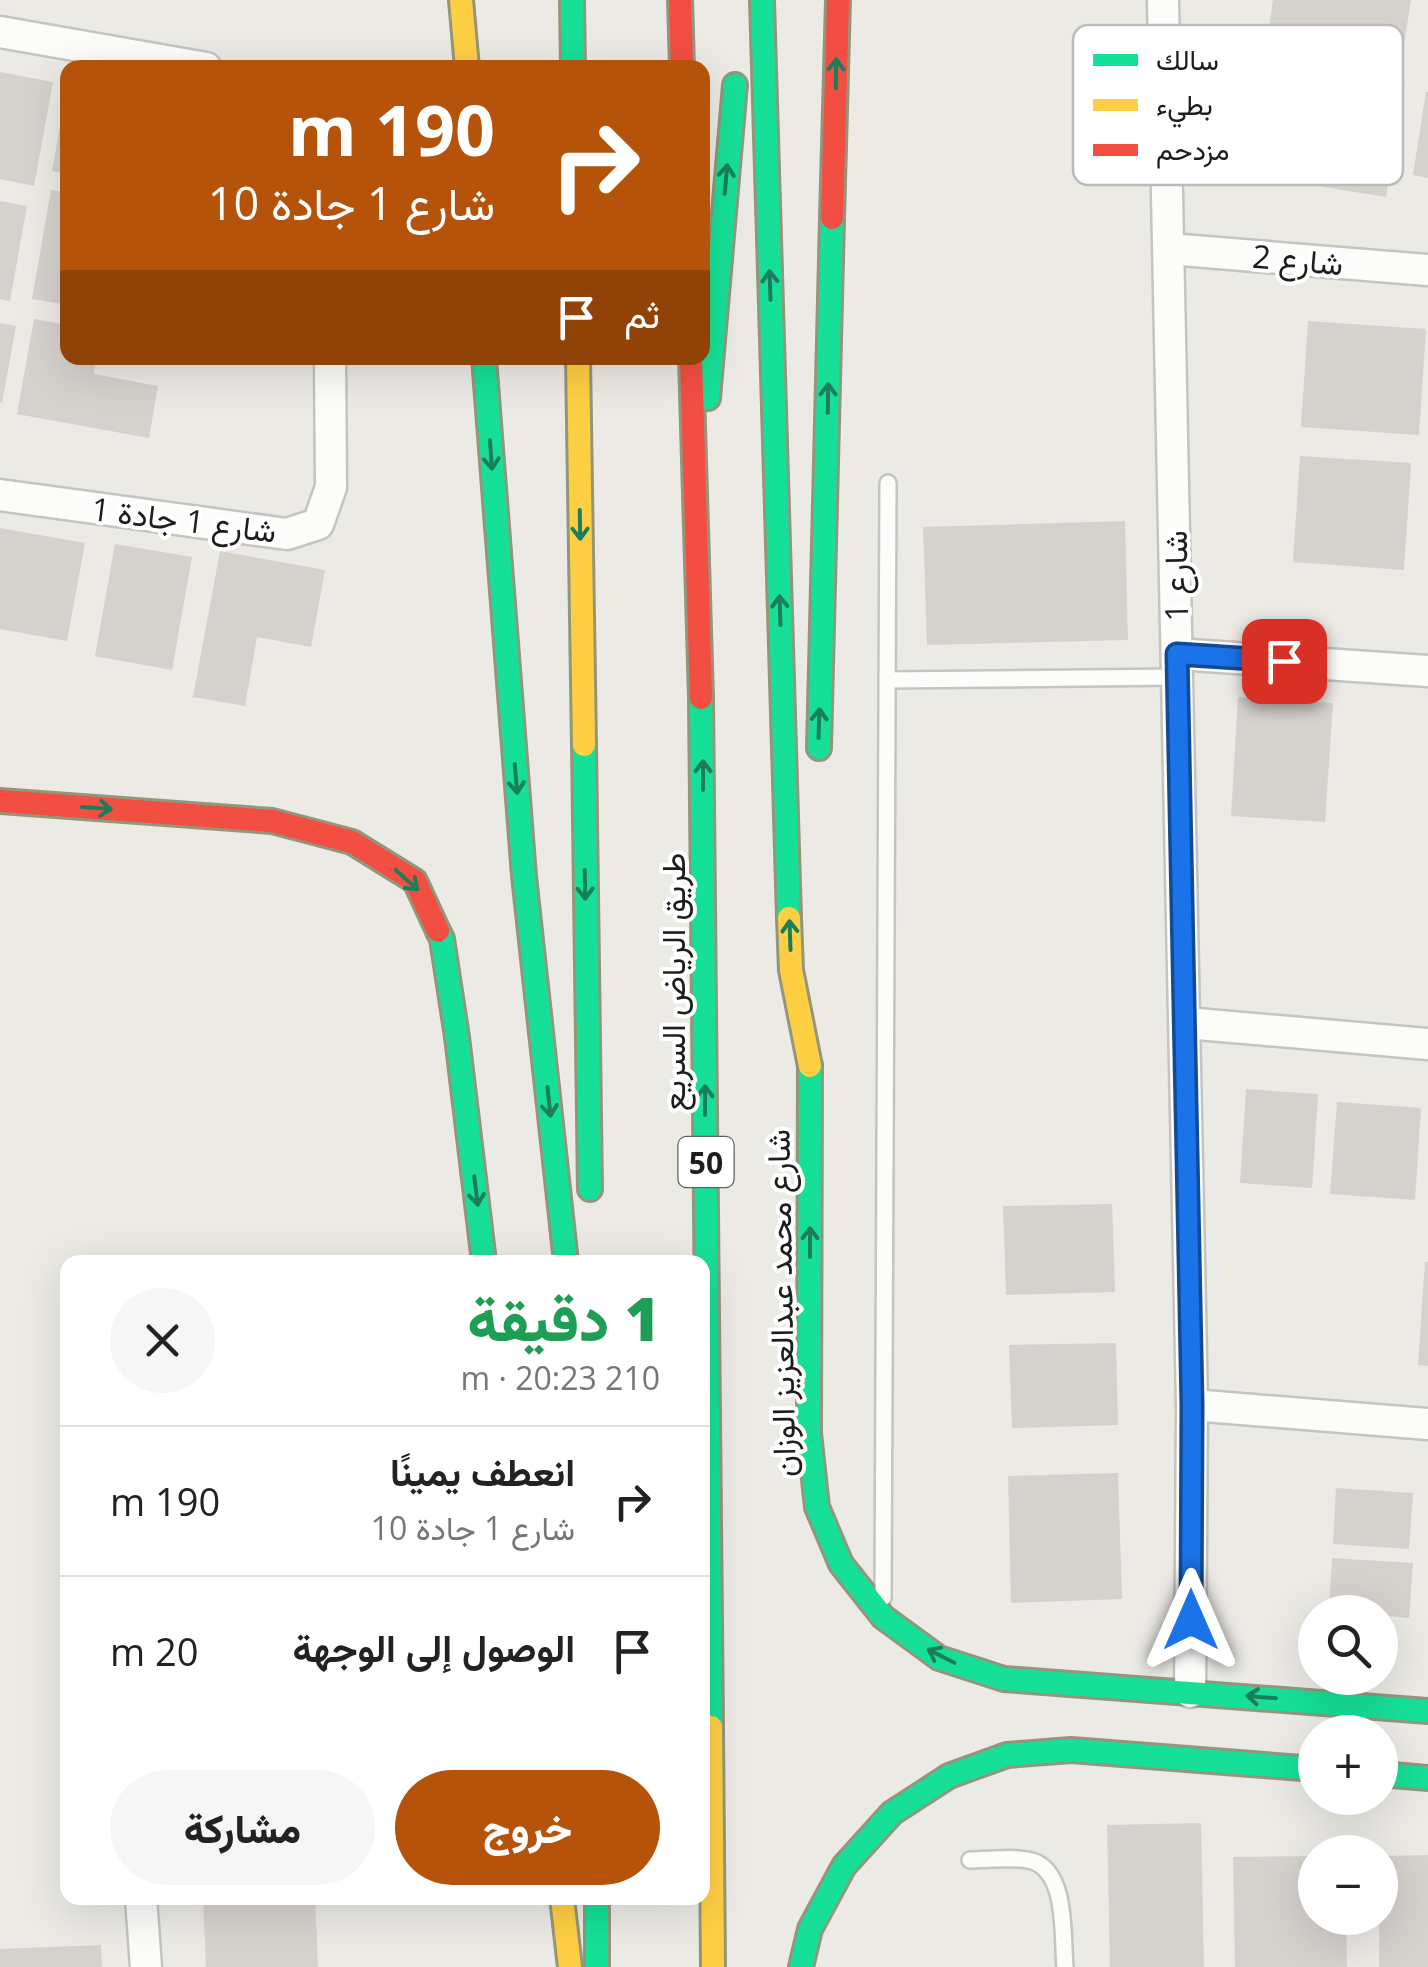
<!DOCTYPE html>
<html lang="ar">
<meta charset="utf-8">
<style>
body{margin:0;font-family:"Open Sans",Vazirmatn,sans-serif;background:#f6f6f6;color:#222;direction:rtl;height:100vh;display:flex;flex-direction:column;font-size:38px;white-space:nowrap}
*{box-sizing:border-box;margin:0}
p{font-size:32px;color:#767676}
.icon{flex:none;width:55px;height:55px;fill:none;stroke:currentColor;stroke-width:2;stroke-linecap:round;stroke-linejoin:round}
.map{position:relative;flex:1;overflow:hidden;direction:ltr}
.drawer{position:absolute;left:60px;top:1255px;width:650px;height:650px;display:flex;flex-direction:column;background:#fff;border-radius:20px;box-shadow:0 10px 40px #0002;direction:rtl}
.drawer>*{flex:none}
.hud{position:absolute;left:60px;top:60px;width:650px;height:305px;border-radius:20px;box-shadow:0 10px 40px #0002;direction:rtl;background:#b45309;color:#fff;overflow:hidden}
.fabs{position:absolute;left:1298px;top:1595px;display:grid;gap:20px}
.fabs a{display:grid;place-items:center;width:100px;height:100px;border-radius:50%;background:#fff;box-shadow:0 10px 40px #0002;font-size:50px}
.pin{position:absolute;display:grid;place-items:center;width:85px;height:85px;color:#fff;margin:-42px;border-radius:20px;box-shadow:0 5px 15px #0006}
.me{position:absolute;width:110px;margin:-55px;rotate:0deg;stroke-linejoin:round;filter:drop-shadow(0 0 8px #0008)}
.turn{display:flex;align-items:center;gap:35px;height:210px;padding:0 50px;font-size:45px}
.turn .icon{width:130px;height:130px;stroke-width:2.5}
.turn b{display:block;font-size:70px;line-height:85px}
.then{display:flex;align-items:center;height:95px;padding:0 50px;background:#0003;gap:20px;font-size:38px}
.round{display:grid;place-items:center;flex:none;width:105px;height:105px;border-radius:52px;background:#f6f6f6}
.summary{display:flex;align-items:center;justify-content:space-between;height:170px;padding:0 50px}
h1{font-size:60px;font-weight:800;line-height:75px;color:#1e9e55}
.primary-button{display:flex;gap:20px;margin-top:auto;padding:20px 50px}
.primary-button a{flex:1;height:115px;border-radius:60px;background:#b45309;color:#fff;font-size:40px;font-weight:800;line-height:115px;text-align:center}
.primary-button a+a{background:#f6f6f6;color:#222}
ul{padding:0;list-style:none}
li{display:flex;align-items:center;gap:30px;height:150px;padding:0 50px;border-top:2px solid #e0e0e0}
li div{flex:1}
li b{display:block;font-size:38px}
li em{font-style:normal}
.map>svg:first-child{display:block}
.building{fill:#d5d2ce}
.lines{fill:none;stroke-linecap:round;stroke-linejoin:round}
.lane-casing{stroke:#c4c4c1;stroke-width:20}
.street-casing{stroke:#c4c4c1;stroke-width:35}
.fast-casing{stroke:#94967c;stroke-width:28}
.slow-casing{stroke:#94967c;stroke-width:28}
.jam-casing{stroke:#94967c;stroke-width:28}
.lane{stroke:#fcfcfb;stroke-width:15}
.street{stroke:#fcfcfb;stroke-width:30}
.fast{stroke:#16e098;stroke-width:22}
.slow{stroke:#ffcf43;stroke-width:22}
.jam{stroke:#f24e42;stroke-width:22}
.oneway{stroke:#1a7e5a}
.route-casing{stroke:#114b97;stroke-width:25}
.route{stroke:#1a73e8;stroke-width:18}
.labels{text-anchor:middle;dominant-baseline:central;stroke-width:8;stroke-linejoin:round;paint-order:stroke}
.shield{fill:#fff;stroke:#616161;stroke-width:2.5}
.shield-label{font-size:30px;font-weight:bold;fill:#1d1d1d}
.street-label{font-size:32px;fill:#1d1d1d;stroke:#fff}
.key{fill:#fff;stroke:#bbb;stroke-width:2.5}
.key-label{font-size:28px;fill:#1d1d1d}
</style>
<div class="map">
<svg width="1428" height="1967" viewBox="0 0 1428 1967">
<rect width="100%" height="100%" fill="#eceae5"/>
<g class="building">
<polygon points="1273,0 1411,0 1402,58 1268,37"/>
<polygon points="1229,53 1405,82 1386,197 1210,169"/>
<polygon points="0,72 53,82 34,186 0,179"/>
<polygon points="66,92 68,92 68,174 52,171"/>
<polygon points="1426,92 1428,92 1428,178 1413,175"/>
<polygon points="51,190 68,193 68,305 32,299"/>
<polygon points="0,201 27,206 10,301 0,299"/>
<polygon points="34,319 68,325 68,358 97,358 94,374 158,386 149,438 17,414"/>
<polygon points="1308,321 1426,329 1419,435 1301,427"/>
<polygon points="0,323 16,326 2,403 0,402"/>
<polygon points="1300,456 1411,463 1404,570 1293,562"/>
<polygon points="1125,521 1128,640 927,645 923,527"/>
<polygon points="0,528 85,543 67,641 0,629"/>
<polygon points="115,544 192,557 172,670 95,656"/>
<polygon points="220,551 325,570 311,647 257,637 245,706 193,697"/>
<polygon points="1238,697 1333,703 1325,822 1231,816"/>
<polygon points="1246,1089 1318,1094 1312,1188 1240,1183"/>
<polygon points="1337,1102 1421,1108 1415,1200 1330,1194"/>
<polygon points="1112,1204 1115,1292 1006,1295 1003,1206"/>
<polygon points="1425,1262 1428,1262 1428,1366 1418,1365"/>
<polygon points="1116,1343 1118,1425 1012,1428 1009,1345"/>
<polygon points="1118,1473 1122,1599 1011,1603 1008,1476"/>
<polygon points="1336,1488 1413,1493 1409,1549 1333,1544"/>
<polygon points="1332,1558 1413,1563 1409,1618 1380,1615 1380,1612 1329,1612"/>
<polygon points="1201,1823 1204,1967 1110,1967 1107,1825"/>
<polygon points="1428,1855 1428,1967 1379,1967 1380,1856"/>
<polygon points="1315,1856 1315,1918 1346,1918 1347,1967 1235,1967 1233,1857"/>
<polygon points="203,1898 315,1898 318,1967 206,1967"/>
<polygon points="101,1945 102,1967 0,1967 0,1949"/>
</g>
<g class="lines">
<g class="lane-casing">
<g id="lane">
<polyline points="887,680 1177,677"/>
<polyline points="883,1598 888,483"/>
<path d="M970,1860C989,1860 1014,1856 1032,1861C1068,1872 1062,1937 1065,1967"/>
</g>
</g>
<g class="street-casing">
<g id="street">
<polyline points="1163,0 1192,1405 1190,1692"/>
<polyline points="0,32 206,68"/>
<polyline points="1169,249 1428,270"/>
<polyline points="0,495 287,534 318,524 331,487 330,358"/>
<polyline points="1177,654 1428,671"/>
<polyline points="1186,1023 1428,1044"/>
<polyline points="1192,1405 1428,1424"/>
<polyline points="141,1898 146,1967"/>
</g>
</g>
<g class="fast-casing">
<g id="fast">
<polyline points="572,0 573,68"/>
<polyline points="762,0 789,918"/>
<polyline points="484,358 524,876 566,1262"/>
<polyline points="708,398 735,85"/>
<polyline points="701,698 711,1727"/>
<polyline points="584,745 590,1189"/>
<polyline points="819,748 832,218"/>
<polyline points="438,931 442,939 457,1037 484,1262"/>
<polyline points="810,1066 809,1433 817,1507 841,1564 883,1617 939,1658 1004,1679 1428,1711"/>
<polyline points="1380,1774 1428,1778"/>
<polyline points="597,1898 597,1967"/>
<polyline points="801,1967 810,1929 844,1866 892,1813 949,1776 1007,1755 1071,1750 1315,1769"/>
</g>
</g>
<g class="slow-casing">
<g id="slow">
<polyline points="461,0 467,68"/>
<polyline points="578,358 584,745"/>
<polyline points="789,918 791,970 810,1066"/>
<polyline points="711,1727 713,1967"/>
<polyline points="562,1898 570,1967"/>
</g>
</g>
<g class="jam-casing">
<g id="jam">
<polyline points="680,0 682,68"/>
<polyline points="832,218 838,0"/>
<polyline points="691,358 701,698"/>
<polyline points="0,801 272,821 352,842 415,881 438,931"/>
</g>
</g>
<use href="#lane" class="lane"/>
<use href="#street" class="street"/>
<use href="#fast" class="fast"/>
<use href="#slow" class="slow"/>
<use href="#jam" class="jam"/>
</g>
<defs><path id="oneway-shaft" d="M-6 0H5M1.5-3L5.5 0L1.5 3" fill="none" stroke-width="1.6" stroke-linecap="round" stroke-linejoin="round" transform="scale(2.5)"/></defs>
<g class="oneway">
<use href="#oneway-shaft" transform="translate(836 73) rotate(-89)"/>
<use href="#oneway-shaft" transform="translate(726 179) rotate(-85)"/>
<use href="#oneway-shaft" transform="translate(770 285) rotate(-92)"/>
<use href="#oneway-shaft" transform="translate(828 398) rotate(-89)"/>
<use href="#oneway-shaft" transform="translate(491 455) rotate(86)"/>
<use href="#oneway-shaft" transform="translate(580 525) rotate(89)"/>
<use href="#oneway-shaft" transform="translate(780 610) rotate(-92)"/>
<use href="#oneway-shaft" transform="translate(819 723) rotate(-88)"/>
<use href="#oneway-shaft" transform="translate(703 775) rotate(-90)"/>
<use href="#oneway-shaft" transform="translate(516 779) rotate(85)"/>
<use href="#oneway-shaft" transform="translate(97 808) rotate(4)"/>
<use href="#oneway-shaft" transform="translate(407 880) rotate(42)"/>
<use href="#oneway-shaft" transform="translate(585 885) rotate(89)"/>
<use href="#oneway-shaft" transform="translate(790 935) rotate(-92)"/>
<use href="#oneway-shaft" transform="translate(705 1100) rotate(-90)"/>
<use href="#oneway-shaft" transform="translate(549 1102) rotate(84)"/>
<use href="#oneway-shaft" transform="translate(476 1191) rotate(83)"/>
<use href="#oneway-shaft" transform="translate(810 1242) rotate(-90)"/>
<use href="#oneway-shaft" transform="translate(941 1656) rotate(-153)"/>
<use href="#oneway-shaft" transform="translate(1261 1697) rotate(-175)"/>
</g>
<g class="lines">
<g class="route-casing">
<polyline id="route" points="1191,1620 1192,1405 1177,654 1284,661"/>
</g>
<use href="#route" class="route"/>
</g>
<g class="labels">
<rect class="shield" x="678.5" y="1137" width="55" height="50" rx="8"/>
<g class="shield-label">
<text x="706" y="1162">50</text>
</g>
<g class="street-label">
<text transform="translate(1298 259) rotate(5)">شارع 2</text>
<text transform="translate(184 519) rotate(7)">شارع 1 جادة 1</text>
<text transform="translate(1175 576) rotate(-91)">شارع 1</text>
<text transform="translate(672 982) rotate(-90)">طريق الرياض السريع</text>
<text transform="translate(780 1303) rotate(-91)">شارع محمد عبدالعزيز الوزان</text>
</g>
</g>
<rect x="1073" y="25" width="330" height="160" rx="15" class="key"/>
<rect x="1093" y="54" width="45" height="12" fill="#16e098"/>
<rect x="1093" y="99" width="45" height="12" fill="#ffcf43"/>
<rect x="1093" y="144" width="45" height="12" fill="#f24e42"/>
<g class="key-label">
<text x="1156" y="70">سالك</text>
<text x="1156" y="115">بطيء</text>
<text x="1156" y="160">مزدحم</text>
</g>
</svg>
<div class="fabs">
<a><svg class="icon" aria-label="search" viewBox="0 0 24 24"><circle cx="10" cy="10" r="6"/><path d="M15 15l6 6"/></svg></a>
<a>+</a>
<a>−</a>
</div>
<div class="pin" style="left:1284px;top:661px;background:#d93025"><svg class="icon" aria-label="arrive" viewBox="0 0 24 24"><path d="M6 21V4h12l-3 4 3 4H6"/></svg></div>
<svg class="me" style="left:1191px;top:1620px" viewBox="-20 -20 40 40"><path d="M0-17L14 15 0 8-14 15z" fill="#1a73e8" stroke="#fff" stroke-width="4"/></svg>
<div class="hud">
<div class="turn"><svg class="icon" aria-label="right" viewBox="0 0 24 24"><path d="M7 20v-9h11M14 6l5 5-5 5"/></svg><div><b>190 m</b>شارع 1 جادة 10</div></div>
<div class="then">ثم<svg class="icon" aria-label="arrive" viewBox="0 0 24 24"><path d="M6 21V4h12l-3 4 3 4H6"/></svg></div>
</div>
<section class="drawer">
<div class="summary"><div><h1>1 دقيقة</h1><p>210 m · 20:23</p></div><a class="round"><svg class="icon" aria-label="close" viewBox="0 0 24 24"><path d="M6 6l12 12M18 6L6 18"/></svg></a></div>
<ul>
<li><svg class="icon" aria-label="right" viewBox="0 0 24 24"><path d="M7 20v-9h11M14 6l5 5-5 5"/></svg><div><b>انعطف يمينًا</b><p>شارع 1 جادة 10</p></div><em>190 m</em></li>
<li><svg class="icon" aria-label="arrive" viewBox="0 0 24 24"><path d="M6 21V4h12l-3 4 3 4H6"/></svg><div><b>الوصول إلى الوجهة</b></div><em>20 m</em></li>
</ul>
<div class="primary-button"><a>خروج</a><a>مشاركة</a></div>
</section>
</div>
